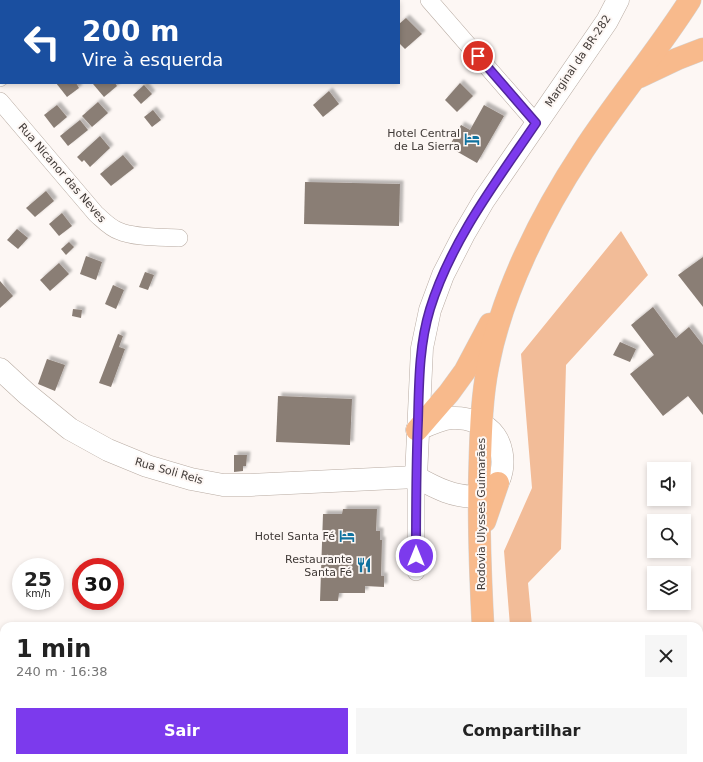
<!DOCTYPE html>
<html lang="pt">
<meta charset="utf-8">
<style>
body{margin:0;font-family:"DejaVu Sans",sans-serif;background:#f6f6f6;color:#222;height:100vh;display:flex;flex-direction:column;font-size:15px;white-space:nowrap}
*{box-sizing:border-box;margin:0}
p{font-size:13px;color:#767676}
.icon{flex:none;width:22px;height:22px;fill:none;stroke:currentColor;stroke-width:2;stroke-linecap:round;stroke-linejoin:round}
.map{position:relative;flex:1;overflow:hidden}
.side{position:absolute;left:0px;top:622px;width:703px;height:140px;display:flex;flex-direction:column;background:#fff;border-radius:12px 12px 0 0;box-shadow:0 2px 6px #0003}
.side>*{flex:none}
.top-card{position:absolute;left:0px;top:0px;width:400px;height:84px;box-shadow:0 2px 6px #0003;background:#1a4fa0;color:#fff;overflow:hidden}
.tools{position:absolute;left:647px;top:462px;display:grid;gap:8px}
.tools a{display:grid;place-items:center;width:44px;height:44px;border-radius:0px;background:#fff;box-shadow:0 2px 6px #0003;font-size:20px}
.speed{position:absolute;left:12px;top:558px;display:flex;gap:8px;font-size:20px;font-weight:700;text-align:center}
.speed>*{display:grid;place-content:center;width:52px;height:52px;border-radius:50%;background:#fff;box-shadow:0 2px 6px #0003;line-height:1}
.speed small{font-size:10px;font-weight:400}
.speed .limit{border:6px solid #d22;background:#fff;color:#111}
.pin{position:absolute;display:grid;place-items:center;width:34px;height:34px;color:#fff;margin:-17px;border:2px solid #fff;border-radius:50%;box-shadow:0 1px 4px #0007}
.me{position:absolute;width:44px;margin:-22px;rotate:0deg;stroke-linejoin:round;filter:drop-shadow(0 0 3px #0008)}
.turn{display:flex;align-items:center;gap:14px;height:84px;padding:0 16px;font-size:18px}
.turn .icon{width:52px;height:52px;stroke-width:2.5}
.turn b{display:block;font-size:28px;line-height:34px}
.round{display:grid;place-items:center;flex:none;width:42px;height:42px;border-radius:0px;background:#f6f6f6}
.headline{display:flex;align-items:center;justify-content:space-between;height:68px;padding:0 16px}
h1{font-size:24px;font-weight:700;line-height:30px}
.primary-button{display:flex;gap:8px;margin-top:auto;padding:8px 16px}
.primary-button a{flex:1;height:46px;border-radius:0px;background:#7c3aed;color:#fff;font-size:16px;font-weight:700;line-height:46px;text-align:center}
.primary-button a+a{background:#f6f6f6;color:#222}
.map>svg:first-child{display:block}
.forest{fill:#f2bc98}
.building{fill:#8a7e75;filter:url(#shadow)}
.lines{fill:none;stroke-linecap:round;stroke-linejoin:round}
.minor-casing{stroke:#b8aba2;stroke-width:18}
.tertiary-casing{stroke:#b8aba2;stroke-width:23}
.trunk-casing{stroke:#d5d4d3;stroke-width:23}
.minor{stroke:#fff;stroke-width:17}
.tertiary{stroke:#fff;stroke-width:22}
.trunk{stroke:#f8ba8c;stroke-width:22}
.route-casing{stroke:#51269a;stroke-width:10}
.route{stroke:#7c3aed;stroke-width:7}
.labels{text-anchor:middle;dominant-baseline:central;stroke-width:4;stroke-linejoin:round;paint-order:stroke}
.street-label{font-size:11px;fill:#403a37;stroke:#fdf7f4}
.poi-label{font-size:11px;fill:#403a37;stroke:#fdf7f4;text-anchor:end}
</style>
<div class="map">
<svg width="703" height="762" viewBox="0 0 703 762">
<defs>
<filter id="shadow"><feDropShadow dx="3.5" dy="-3.5" stdDeviation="1" flood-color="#0004"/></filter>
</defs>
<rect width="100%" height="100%" fill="#fdf7f4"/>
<g class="forest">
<polygon points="621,231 648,275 566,365 561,549 528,583 532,626 510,626 504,551 532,488 521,354"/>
<polygon points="0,755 4,755 4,758 40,758 49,762 0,762"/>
</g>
<g class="building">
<polygon points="406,18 422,34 405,49 399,43 399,24"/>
<polygon points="56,83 76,83 79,88 67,97"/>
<polygon points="95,83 115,83 117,86 104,97 93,84"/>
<polygon points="460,83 473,96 457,112 445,100"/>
<polygon points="144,85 152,94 141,104 133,95"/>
<polygon points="329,91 339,104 323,117 313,105"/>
<polygon points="98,102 108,113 92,127 82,116"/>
<polygon points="57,105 67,117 54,128 44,115"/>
<polygon points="484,105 504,116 477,163 449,147 461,125 470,130"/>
<polygon points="153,110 161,120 152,127 144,117"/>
<polygon points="80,120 88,130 68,146 60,136"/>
<polygon points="100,136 110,148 90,167 84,160 82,162 77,157"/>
<polygon points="123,155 134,168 111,186 100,174"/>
<polygon points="305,182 400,184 399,226 304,224"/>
<polygon points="46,191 54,201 35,217 26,208"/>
<polygon points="62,213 72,226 59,236 49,224"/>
<polygon points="17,229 28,238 18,249 7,240"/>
<polygon points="69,242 74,247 66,255 61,249"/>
<polygon points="86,256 102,262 96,280 80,274"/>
<polygon points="703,257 703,307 678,275"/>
<polygon points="59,263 69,274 50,291 40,280"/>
<polygon points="145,272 154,275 148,290 139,287"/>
<polygon points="0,281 13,296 0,308"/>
<polygon points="113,285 124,290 116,309 105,304"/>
<polygon points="653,307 676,338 689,327 703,345 703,415 688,396 663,416 630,374 654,355 631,325"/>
<polygon points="73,309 82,310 81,318 72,316"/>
<polygon points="118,334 123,336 119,347 125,349 111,387 99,383"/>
<polygon points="620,342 636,349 630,362 613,355"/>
<polygon points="47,359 65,365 55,391 38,384"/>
<polygon points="278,396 352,399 350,445 276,442"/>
<polygon points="234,455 247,455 246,466 243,466 243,471 234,472"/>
<polygon points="343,509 377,509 376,531 380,531 380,540 382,540 381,576 384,576 384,587 365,586 365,593 339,593 338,601 320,601 323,514 342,514"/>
</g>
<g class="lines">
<g class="minor-casing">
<g id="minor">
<polyline points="178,0 179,1"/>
<polyline points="429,0 536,123"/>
<polyline points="90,1 91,0"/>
<polyline points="0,78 1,77"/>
<path d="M0,101L96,214C103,220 110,228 119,231C135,238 161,237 179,238"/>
<polyline points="416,477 416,572"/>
</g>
</g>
<g class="tertiary-casing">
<g id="tertiary">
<path d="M0,369L27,394L70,429L108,450L147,466L191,479L223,485H251L416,477C434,487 456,499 479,496C505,492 508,454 495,436C486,423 467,417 452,418C440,419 428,425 417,430"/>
<polyline points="416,477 422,348 430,310 443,275 464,234 484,200 607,21 618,0"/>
</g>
</g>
<g class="trunk-casing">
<g id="trunk">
<polyline points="639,77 677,59 703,49"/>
<polyline points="417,430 449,393 465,371 490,324"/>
<polyline points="485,521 498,483"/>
<path d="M483,626C480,570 478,514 480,458C481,427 482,396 488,366C502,292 542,213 583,151C617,99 657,52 690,0"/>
<polyline points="492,758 492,762"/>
</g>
</g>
<use href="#minor" class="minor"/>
<use href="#tertiary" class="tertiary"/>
<use href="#trunk" class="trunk"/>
</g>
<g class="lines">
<g class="route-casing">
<path id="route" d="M416,556C416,511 416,465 418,420C419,383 419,345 430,309C451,241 496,182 536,123L478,56"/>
</g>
<use href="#route" class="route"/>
</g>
<defs>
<g id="hotel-bare" transform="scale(1.2)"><path d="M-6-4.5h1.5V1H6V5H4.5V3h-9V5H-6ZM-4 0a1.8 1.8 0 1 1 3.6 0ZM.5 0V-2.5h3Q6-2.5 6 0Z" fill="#0f729f" stroke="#fdf7f4" stroke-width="2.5" paint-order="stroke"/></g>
<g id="restaurant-bare" transform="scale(1.2)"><path d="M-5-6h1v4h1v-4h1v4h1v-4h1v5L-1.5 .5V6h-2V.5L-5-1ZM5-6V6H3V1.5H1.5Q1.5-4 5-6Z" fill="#0f729f" stroke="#fdf7f4" stroke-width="2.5" paint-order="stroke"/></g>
</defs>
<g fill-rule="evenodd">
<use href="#hotel-bare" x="472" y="139"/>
<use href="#hotel-bare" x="347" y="536"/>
<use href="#restaurant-bare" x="364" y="565"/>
</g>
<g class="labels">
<g class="street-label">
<text transform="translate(578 61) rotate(-56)">Marginal da BR-282</text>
<text transform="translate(62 173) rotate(49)">Rua Nicanor das Neves</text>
<text transform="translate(169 471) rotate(16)">Rua Soli Reis</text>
<text transform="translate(481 514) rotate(-90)">Rodovia Ulysses Guimarães</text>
</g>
<g class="poi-label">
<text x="460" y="133">Hotel Central<tspan x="460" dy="13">de La Sierra</tspan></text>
<text x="335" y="536">Hotel Santa Fé</text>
<text x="352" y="559">Restaurante<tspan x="352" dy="13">Santa Fé</tspan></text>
</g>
</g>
</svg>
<div class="tools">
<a><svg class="icon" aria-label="sound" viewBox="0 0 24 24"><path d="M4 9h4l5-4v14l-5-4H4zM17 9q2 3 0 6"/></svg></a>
<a><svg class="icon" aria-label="search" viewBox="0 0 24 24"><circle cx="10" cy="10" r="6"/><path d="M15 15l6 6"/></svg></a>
<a><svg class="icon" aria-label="layers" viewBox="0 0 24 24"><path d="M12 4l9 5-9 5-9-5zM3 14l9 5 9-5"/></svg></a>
</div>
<div class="speed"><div>25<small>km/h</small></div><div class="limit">30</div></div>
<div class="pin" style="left:478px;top:56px;background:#d93025"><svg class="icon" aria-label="arrive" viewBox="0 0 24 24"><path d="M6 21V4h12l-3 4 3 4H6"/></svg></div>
<svg class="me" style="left:416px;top:556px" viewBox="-20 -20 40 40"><circle r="17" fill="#7c3aed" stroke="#fff" stroke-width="3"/><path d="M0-11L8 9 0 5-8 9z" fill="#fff"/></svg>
<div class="top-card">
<div class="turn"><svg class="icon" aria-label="left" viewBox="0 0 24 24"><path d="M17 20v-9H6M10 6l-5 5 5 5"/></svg><div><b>200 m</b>Vire à esquerda</div></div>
</div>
<section class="side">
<div class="headline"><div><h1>1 min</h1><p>240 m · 16:38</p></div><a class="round"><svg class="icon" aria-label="close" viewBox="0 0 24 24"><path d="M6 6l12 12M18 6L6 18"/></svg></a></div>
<div class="primary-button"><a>Sair</a><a>Compartilhar</a></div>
</section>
</div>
